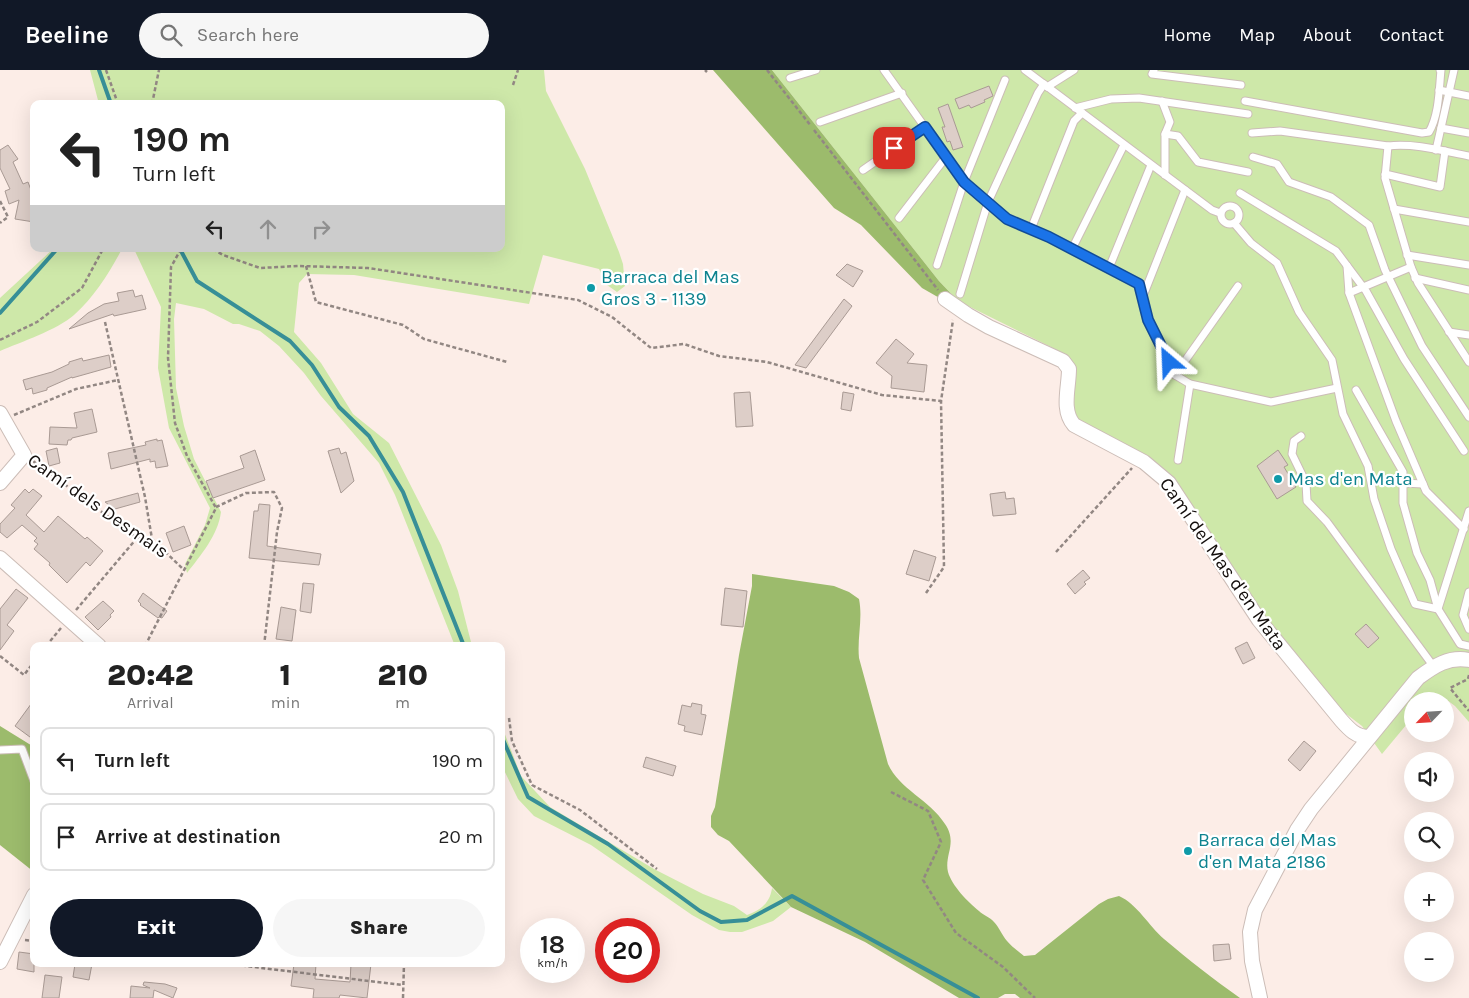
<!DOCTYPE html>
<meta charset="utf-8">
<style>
body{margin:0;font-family:Karla,sans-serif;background:#f6f6f6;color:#222;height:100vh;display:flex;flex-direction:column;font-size:19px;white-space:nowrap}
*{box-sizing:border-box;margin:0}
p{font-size:16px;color:#767676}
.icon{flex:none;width:28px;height:28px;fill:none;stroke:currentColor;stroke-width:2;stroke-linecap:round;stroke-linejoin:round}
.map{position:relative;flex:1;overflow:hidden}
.sheet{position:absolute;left:30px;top:572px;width:475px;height:325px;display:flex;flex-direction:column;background:#fff;border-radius:10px;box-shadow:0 5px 20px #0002}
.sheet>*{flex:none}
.banner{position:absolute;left:30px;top:30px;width:475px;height:152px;border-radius:10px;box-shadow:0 5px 20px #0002;background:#fff;color:#222;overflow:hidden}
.needle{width:32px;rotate:245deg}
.fabs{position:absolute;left:1404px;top:622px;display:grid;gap:10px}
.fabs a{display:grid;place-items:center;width:50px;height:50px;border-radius:50%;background:#fff;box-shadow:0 5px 20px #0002;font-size:25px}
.speed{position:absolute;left:520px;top:848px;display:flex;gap:10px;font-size:25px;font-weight:700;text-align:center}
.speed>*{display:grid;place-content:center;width:65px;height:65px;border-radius:50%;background:#fff;box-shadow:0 5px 20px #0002;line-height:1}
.speed small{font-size:12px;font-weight:400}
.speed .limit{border:8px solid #d22;background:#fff;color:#111}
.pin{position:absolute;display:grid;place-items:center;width:42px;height:42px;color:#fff;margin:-21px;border-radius:10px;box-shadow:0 2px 8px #0006}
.me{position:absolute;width:55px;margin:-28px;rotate:334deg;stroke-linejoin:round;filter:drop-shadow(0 0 4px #0008)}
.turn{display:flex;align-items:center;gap:18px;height:105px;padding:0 20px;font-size:22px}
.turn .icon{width:65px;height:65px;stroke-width:2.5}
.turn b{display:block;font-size:35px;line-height:42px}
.lanes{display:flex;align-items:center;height:48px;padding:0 20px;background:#0003;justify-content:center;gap:25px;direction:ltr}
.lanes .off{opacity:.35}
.eta{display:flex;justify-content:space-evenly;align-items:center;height:85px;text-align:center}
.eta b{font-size:30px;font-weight:800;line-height:35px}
.primary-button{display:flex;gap:10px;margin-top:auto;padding:10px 20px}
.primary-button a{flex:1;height:58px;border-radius:30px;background:#111827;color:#fff;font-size:20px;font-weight:800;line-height:58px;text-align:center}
.primary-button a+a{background:#f6f6f6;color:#222}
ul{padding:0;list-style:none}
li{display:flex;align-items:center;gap:15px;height:68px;margin:0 10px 8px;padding:0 10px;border:2px solid #e0e0e0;border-radius:10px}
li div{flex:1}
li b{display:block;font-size:19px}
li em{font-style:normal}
header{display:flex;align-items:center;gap:30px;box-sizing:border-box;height:70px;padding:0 25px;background:#111827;color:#fff}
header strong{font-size:24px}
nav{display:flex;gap:28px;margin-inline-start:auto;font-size:18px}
.search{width:350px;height:45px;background:#f6f6f6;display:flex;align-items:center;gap:12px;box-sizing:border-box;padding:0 18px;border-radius:28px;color:#767676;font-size:19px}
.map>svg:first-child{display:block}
.green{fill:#cee8a9}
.forest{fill:#9cbb6c}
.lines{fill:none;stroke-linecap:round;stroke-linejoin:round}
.stream{stroke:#378f97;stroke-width:4}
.building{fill:#ddcec8;stroke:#a99a94}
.lane-casing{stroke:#ccbdb7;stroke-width:9}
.street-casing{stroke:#ccbdb7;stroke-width:16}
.path{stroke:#928783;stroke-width:2.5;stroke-dasharray:4 2.5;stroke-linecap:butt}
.lane{stroke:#fff;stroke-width:7}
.street{stroke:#fff;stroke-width:14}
.route-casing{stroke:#114b97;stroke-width:12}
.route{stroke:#1a73e8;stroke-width:9}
.culture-dot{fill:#0f9aa8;stroke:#fff;stroke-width:2}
.labels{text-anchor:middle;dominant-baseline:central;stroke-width:4.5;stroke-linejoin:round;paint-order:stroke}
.culture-label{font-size:19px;fill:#0d838f;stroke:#fff;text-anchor:start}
.street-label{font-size:19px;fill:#130e0c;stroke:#fff}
</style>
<header>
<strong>Beeline</strong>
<div class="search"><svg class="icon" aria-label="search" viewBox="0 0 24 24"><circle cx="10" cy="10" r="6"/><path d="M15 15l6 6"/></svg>Search here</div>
<nav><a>Home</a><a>Map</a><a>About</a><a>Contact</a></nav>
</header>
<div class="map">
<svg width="1469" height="928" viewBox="0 0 1469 928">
<rect width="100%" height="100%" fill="#fcede7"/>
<g class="green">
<path d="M90,0H544L546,21L585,99L619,182L623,194L625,216L617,222L607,215L599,199L543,185L529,234L354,205L307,204L299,213L294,262L321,293L353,344L389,373L441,475L458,521L472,576H455L395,425L379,393L321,326L304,303L279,276L260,261L239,254H233L204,239L176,233L174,249L176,318L184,356L194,389L221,442C218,465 201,485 187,503L185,494L205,455L210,438L169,358L158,298L161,237L134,179H501V34H99Z"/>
<polygon points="772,0 1469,0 1469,652 1455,636 1443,627 1431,631 1412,631 1412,648 1382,684 1362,656 1337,637 1258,543 1222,486 1165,400 1074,347 1071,331 1074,302 1072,291 1051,277 958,231 939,211"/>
<path d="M53,179H122C109,203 95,226 74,245C57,260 21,272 0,281V228Z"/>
<path d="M501,654L521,706L550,737L654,799L703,824L734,836L747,845C761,840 770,833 772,818L791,837L773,851L742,862H730L719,860L692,845L591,775L534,746L518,729L501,694Z"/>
</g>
<g class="forest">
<polygon points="713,0 772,0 939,211 958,231 943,230 922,218 861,155 834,138"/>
<path d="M752,504L834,516L849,522L859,529C863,549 857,568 859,588L888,694C899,719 930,730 945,754C958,773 944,785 948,802C952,816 968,832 979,841C983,845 990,847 994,852C999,857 1002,865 1007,871C1012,877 1018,881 1024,886L1035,885L1099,834L1108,829L1119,826C1137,834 1149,856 1164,869C1189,890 1213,909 1240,928H1020L1015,924H1005L998,928H959L865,872L791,837L729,771L718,765L711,757V746L715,737L739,585L752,516Z"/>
<polygon points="0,656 34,677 34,802 0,775"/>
</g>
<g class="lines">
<g class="stream">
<polyline points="99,0 111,34"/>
<polyline points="180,179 197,211 290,271 312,295 339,337 369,366 403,422 464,576"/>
<polyline points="0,243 57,179"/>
<polyline points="501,665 528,727 608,774 700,841 721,852 747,850 792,826 978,928"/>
</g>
</g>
<g class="building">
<polygon points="989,16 993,26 984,30 985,32 971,38 969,35 959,39 955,29"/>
<polygon points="948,34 963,77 953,80 950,71 947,72 942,57 945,57 938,38"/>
<polygon points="8,75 18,89 13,92 23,114 28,112 34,128 34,152 15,149 19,130 9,134 5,121 10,119 0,98 0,80"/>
<polygon points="847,194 863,201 853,217 836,205"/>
<polygon points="133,220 135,227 142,225 146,239 114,246 113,244 69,259 88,243 104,234 119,231 117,223"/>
<polygon points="844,229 852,236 806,298 795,295"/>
<polygon points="896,269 914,284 907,293 927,295 924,322 891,318 892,306 876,293"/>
<polygon points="109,285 111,297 72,308 72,307 47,318 47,320 33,324 32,318 26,320 23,310 52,302 69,294 69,292 82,288 83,291"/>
<polygon points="750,322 753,356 736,357 734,323"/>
<polygon points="843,322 854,324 851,341 841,339"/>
<polygon points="92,339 97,362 72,368 71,370 68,370 67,375 49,374 50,357 77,358 74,343"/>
<polygon points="157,369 157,371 162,370 168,396 156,398 155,391 150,392 150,389 111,399 108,383 146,375 145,372"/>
<polygon points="57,378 60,393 49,396 46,381"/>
<polygon points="339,378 341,384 346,382 354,411 341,423 328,381"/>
<polygon points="255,380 265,410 213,428 206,411 244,398 240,386"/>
<polygon points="1278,380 1288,395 1284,397 1296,417 1277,429 1257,396"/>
<polygon points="25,419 29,423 33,419 42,426 26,445 44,462 58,446 85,469 87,467 103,481 90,496 86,492 67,513 49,495 50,493 34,479 38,474 34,471 37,468 22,455 7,468 0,462 0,454 15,438 11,435"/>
<polygon points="1005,422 1006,429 1014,428 1016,444 993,446 990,424"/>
<polygon points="138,423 140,432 115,439 105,432"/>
<polygon points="259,434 270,435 267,476 321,484 319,495 249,488 254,441 258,441"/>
<polygon points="184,456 191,475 173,482 166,463"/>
<polygon points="914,480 936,487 929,511 906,504"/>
<polygon points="1083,500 1090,508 1084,512 1086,514 1075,524 1067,514"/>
<polygon points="303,513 314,514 311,543 300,541"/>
<polygon points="725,518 747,521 743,557 721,555"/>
<polygon points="16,519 28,528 7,555 14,561 0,580 0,539"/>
<polygon points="143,523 167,541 162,548 159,547 158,548 140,535 141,534 138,531"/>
<polygon points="103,531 114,541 110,545 111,547 98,560 85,547"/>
<polygon points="281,537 296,540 292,571 276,569"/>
<polygon points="1366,554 1379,568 1368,578 1355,564"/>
<polygon points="1247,572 1255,588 1243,594 1235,578"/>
<polygon points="34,630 34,670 15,656"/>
<polygon points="692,633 702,635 701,644 706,645 702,665 684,661 685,656 678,654 682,635 691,637"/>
<polygon points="1304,671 1316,681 1300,701 1288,690"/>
<polygon points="646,687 676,696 673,706 643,697"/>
<polygon points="1229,874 1231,889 1214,891 1213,875"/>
<polygon points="19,882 34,884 34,902 17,899"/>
<polygon points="75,894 92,894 89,910 73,907"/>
<polygon points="294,894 316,894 315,909 350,912 351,894 371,894 367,928 340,925 339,928 313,928 314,919 291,916"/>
<polygon points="45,905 62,907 59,928 42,928"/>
<polygon points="144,912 165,914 177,918 173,928 154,920 153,928 130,928 131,916 150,918 143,915"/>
</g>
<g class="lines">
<g class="lane-casing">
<g id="lane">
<polyline points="884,0 964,112 1007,149 1049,167 1139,214 1148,250 1175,305 1190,314 1271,332 1337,318"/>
<polyline points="1025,0 1212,140 1220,143"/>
<polyline points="1154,0 1152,4 1241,15"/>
<polyline points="790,8 816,0"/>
<polyline points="1047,17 1074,0"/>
<polyline points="1439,20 1469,26"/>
<polyline points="1162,31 1170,52 1165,64 1165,105"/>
<path d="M1245,31L1422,63L1429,62C1439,45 1439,20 1441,0H1440"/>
<polyline points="1075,38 1111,29 1139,28 1248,44"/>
<polyline points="820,52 902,23"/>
<polyline points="1441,58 1469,63"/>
<path d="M1252,63L1280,61L1388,76C1415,73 1443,81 1469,86"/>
<polyline points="1165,64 1178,66 1198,92 1248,102"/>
<polyline points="1388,76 1385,108 1411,197 1418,213 1469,292"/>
<polyline points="1436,80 1454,0"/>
<polyline points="1253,87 1277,94 1289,112 1331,127 1369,155 1385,200 1422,276 1469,347"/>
<polyline points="863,100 925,57"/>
<polyline points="1385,104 1440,117 1445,81"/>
<polyline points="1240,123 1336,181 1366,221 1404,289 1464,381"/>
<circle cx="1230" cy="145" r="9"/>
<polyline points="1394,139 1469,152"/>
<polyline points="899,148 946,87"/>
<polyline points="1234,153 1251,173 1277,193 1299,242 1332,290 1343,344 1368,396 1374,429 1391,479 1415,534 1438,539 1469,441"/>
<polyline points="1031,159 1074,51 1082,43"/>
<polyline points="1072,179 1124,75"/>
<polyline points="1407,185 1469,195"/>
<polyline points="937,195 964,112 1005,10"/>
<polyline points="1347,196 1349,223 1396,351 1426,421 1464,459"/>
<polyline points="1109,198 1151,95"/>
<polyline points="1415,208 1469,220"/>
<polyline points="1349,223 1411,197"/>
<polyline points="960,224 988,132 1038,23 1044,14"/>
<polyline points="1143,226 1185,120"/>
<polyline points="1449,262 1469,265"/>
<polyline points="1175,305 1238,216"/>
<polyline points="1356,320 1403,402 1403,433 1417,483 1430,510 1438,539 1460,574 1469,576"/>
<polyline points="1301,366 1294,371 1292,384 1306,413 1307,431 1327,452 1434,597"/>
<polyline points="1178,390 1190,314"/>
<polyline points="1403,413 1423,414"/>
<polyline points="1469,522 1463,545 1469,559"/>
<polyline points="0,680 22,679 34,711"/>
</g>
</g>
<g class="street-casing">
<g id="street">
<path d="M945,229L968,245L989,257L1063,291L1069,299C1069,318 1061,340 1074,355L1144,392L1169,413L1259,550L1341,650C1349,659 1356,667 1369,667"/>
<polyline points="0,343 24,385 0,413"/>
<polyline points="0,488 99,576"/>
<polyline points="0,892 34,825"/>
<path d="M1260,928L1252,891L1250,862L1255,840L1297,760L1311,739L1418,608C1434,596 1449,586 1469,590"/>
</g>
</g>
<g class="path">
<polyline points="106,0 118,34"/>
<polyline points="705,0 707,2"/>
<polyline points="767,0 811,56"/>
<polyline points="513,15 518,0"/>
<polyline points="152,34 159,0"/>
<polyline points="814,60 938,220"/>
<polyline points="0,131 8,147 0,153"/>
<polyline points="181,179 171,197 168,288 175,353 187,386 216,438"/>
<polyline points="213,179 223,185 260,198 298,196 368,198 578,230 612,247 651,278 684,274 719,286 767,292 882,325 941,331 953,250"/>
<polyline points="306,196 316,232 403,255 424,269 507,292"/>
<polyline points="105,252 145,427 152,469"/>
<polyline points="0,270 37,252 82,218 103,179"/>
<polyline points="14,345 76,319 118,310"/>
<polyline points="33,391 137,468 152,469 184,500"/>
<polyline points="216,437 246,423 274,422 282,438 277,462 264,576"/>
<polyline points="1056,482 1132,398"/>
<polyline points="926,523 944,497 941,331"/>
<polyline points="76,540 137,468"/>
<polyline points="46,576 61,558"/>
<polyline points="145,576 216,438"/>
<polyline points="0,586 24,605 34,592"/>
<polyline points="1469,605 1468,609 1450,618 1469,641"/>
<polyline points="509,648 512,671 532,715 580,740 657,799"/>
<polyline points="891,722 928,741 941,772 923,810 956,863 1003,897 1035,928"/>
<polyline points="25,870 34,871"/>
<polyline points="229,894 402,915"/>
<polyline points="403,928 404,894"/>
</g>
<use href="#lane" class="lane"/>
<use href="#street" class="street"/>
</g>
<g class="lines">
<g class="route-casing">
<polyline id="route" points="894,78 925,57 964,112 1007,149 1049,167 1139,214 1148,250 1169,292"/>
</g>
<use href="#route" class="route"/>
</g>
<g class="culture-dot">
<circle cx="591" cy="218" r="5"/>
<circle cx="1278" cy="409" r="5"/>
<circle cx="1188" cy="781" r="5"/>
</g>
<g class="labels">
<g class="culture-label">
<text x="601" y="207">Barraca del Mas<tspan x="601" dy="22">Gros 3 - 1139</tspan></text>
<text x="1288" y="409">Mas d'en Mata</text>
<text x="1198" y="770">Barraca del Mas<tspan x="1198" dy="22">d'en Mata 2186</tspan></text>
</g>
<g class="street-label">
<text transform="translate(98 436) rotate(35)">Camí dels Desmais</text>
<text transform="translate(1223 494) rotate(55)">Camí del Mas d'en Mata</text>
</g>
</g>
</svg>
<div class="fabs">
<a><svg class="needle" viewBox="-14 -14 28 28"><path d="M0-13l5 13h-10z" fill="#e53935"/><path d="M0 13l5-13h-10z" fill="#767676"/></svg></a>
<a><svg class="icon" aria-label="sound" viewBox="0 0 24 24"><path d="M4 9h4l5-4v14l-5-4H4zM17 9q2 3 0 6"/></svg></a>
<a><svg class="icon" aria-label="search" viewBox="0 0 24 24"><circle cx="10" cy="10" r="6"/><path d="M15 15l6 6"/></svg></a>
<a>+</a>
<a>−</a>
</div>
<div class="speed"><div>18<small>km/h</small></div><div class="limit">20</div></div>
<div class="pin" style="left:894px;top:78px;background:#d93025"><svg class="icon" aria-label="arrive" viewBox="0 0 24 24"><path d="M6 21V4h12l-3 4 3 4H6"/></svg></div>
<svg class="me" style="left:1169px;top:292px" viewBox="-20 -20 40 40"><path d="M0-17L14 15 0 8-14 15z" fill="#1a73e8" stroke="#fff" stroke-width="4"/></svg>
<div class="banner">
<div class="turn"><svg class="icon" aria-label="left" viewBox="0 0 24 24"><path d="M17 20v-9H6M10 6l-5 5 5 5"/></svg><div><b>190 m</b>Turn left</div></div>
<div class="lanes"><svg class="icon" aria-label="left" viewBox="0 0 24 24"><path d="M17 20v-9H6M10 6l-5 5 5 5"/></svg><svg class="icon off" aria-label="ahead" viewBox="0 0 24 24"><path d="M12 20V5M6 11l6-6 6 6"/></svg><svg class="icon off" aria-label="right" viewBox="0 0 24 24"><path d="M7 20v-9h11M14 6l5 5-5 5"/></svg></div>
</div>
<section class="sheet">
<div class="eta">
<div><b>20:42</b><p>Arrival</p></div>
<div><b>1</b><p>min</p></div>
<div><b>210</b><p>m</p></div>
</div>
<ul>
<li><svg class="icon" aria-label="left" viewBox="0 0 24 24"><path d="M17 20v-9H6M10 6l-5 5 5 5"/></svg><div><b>Turn left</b></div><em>190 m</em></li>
<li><svg class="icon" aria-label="arrive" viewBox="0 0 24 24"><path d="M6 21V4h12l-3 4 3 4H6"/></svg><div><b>Arrive at destination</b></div><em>20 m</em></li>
</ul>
<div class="primary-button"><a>Exit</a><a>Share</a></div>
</section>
</div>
